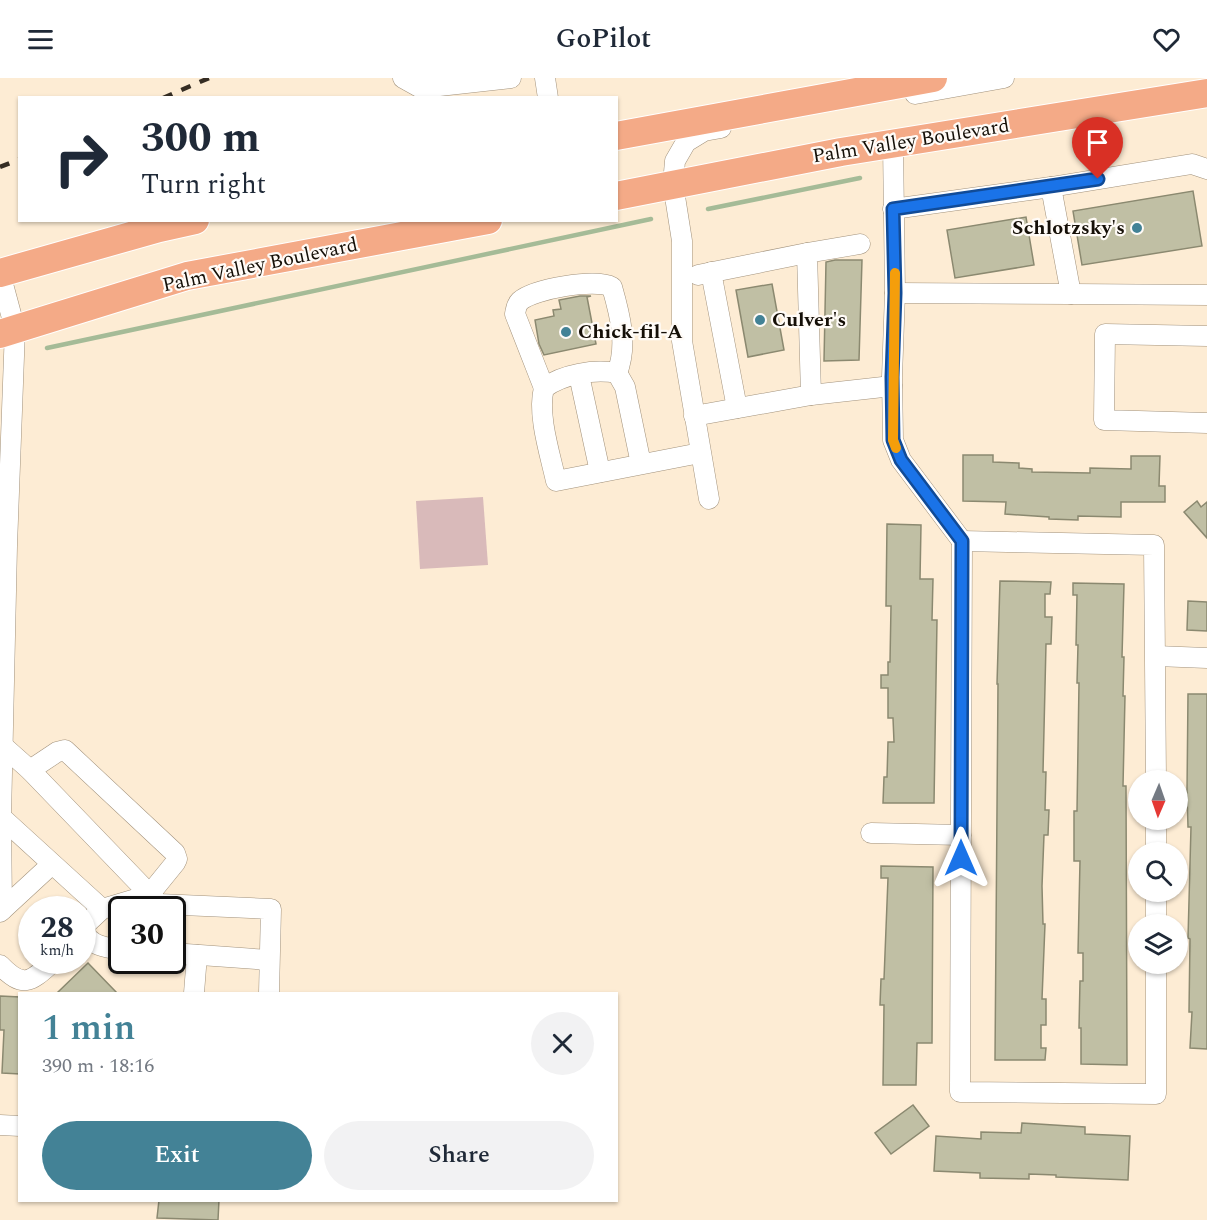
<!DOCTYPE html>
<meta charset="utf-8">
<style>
body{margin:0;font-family:Spectral,serif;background:#f2f2f3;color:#1f2937;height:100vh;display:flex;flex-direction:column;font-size:22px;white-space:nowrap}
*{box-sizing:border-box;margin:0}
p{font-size:20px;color:#747a83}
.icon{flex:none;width:33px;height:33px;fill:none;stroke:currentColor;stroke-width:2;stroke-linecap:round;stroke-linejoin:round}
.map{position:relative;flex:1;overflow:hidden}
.panel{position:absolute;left:18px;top:914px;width:600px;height:210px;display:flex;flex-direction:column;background:#fff;border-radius:0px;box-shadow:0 2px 4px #0004}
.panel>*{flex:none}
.hud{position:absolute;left:18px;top:18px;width:600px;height:126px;border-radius:0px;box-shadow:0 2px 4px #0004;background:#fff;color:#1f2937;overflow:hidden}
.needle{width:39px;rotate:182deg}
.buttons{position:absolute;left:1128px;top:692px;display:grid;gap:12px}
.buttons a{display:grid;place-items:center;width:60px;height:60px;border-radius:50%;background:#fff;box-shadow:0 2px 4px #0004;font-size:30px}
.speed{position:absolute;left:18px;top:818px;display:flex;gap:12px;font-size:30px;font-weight:700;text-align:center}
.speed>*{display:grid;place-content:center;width:78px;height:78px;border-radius:50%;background:#fff;box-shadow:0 2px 4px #0004;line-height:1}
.speed small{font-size:15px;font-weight:400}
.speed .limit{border:3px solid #111;border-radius:9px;background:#fff;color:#111}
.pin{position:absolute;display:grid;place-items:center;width:51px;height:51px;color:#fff;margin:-62px -26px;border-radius:50% 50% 50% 0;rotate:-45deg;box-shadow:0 0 6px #0007}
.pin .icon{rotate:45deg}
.me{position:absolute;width:66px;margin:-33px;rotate:0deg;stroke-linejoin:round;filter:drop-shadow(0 0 4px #0008)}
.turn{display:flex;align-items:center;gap:21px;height:126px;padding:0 24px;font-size:27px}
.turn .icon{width:78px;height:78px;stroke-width:2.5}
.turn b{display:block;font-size:42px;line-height:51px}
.round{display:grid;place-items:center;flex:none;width:63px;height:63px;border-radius:32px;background:#f2f2f3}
.headline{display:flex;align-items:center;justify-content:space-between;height:102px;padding:0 24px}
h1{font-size:36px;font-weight:600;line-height:45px;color:#438296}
.action{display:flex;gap:12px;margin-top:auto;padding:12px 24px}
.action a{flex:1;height:69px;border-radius:36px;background:#438296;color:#fff;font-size:24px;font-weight:600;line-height:69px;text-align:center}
.action a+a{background:#f2f2f3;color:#1f2937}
header{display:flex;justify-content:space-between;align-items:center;height:78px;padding:0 24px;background:#fff;font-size:27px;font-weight:600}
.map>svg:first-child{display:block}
.green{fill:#d9baba}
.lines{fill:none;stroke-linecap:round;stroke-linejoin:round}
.stream{stroke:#a5bb97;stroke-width:4.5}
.building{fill:#c0bfa4;stroke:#8b8970;stroke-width:1.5}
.minor-casing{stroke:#a2927c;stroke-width:21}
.highway-casing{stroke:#fff;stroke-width:30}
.minor{stroke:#fff;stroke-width:20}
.highway{stroke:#f4aa87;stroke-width:28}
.rail{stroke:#352d23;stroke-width:4.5;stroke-dasharray:10 10;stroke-linecap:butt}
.route-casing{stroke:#114b97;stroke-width:15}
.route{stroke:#1a73e8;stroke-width:10}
.slow{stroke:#f59e0b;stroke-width:10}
.poi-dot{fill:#438296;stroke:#fffbf7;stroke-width:2}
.labels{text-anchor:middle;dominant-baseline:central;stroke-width:4.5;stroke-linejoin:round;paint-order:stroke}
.street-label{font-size:20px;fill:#150f07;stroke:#fffbf7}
.poi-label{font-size:20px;font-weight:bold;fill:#150f07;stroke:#fffbf7;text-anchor:start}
</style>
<header><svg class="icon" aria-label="menu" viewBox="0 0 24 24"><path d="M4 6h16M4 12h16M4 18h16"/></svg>GoPilot<svg class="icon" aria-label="heart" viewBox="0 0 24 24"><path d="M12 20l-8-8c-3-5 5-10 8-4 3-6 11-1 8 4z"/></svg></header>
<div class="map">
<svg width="1207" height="1142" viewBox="0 0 1207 1142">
<rect width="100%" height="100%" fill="#fdecd4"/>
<polygon class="green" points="483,419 488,487 420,491 416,423"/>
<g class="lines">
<g class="stream">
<polyline points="708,131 860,100"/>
<polyline points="47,270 651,141"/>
</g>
</g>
<g class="building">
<polygon points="1193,113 1202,168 1082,187 1073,133"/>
<polygon points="1026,139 1034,187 955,200 947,152"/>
<polygon points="835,182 862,182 859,282 824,283 826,184"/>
<polygon points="772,206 784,272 748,279 736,212"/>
<polygon points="580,218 591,218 587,219 596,266 544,277 539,266 535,242 554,238 553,232 561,231 559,222"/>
<polygon points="963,377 993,377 993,384 1019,385 1019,390 1032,391 1032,394 1090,395 1090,390 1131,391 1131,378 1160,378 1159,408 1165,408 1165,424 1121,424 1121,439 1078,438 1078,442 1049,441 1049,439 1005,436 1006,424 963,423"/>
<polygon points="1197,423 1201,429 1207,424 1207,460 1184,434"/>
<polygon points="887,446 921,447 920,501 933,501 932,542 937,542 934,725 883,725 884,699 887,699 888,664 894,664 893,640 888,640 888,610 881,610 881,597 888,597 888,584 890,584 891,528 886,528"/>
<polygon points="1000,503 1051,504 1050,516 1045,516 1045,539 1052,539 1051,566 1046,566 1043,694 1046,694 1045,732 1049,732 1048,757 1044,757 1042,808 1043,846 1045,846 1042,921 1046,921 1046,947 1041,947 1041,970 1046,970 1045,982 995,982 998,606 997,606"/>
<polygon points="1073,505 1124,506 1122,579 1124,579 1123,618 1125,618 1123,708 1126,708 1127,987 1081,986 1081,950 1079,950 1080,903 1083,903 1083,875 1078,875 1080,783 1074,783 1074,733 1077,733 1079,605 1077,605 1078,567 1076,567 1077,517 1073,517"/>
<polygon points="1188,523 1207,524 1207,553 1187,552"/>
<polygon points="1188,616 1207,616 1207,971 1190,970 1192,934 1189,934 1190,861 1188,860 1191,749 1188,749 1187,714"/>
<polygon points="881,788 933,789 932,965 917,965 916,1007 883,1007 884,927 880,927 881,901 884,901 888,800 881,800"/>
<polygon points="88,885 117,915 57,915"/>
<polygon points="0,918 20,919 20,996 2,995 4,952 0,952"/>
<polygon points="913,1027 929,1048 891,1076 875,1055"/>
<polygon points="1022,1045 1085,1049 1085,1056 1130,1058 1128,1102 1056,1099 1056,1097 1029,1096 1029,1101 980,1100 980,1095 934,1093 936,1058 981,1061 981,1054 1021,1055"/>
<polygon points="159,1122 219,1122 218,1142 157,1140"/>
</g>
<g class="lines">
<g class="minor-casing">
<g id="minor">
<polyline points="403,0 421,10 511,0"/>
<polyline points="545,0 548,20"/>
<polyline points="915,16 1004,0"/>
<polyline points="893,65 895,215 892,299 893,362 901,382 962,463"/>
<polyline points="1051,109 1192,86 1207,91"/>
<polyline points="893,131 1051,109 1071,216 895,215"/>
<polyline points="711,194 737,330"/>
<polyline points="0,195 15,251 7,468 1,739 2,832"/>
<polyline points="698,197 807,175"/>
<polyline points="1071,216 1207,217"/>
<polyline points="1207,258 1105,256 1104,342 1207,345"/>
<polyline points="579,297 600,394"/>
<path d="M544,310L515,236C516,231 516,227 520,223C534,211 595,200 612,209C620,237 628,267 617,295"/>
<polyline points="811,317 892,308"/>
<polyline points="694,338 811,317 807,175 860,166"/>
<path d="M641,386L625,309L617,295C594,291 563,296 544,310C537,336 550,376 556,403L700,375"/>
<polyline points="709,421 682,263 682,163 673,106 675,83 686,64 704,53 721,50"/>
<polyline points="1156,578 1207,580"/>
<polyline points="3,668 30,692 159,826 271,831 269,915"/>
<polyline points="30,692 57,674 65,672 175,775 177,781 175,785 149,817 102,831"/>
<polyline points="1156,702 1154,467 962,463 960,1014 1156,1016 1156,885"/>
<path d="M1,739L102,831L86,846L83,852C89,868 107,870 122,872"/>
<polyline points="1156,741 1156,774"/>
<polyline points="871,755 961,757"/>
<polyline points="1156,813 1156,846"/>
<polyline points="0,834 52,786"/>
<polyline points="172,875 269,882"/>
<path d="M0,887C25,913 32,902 55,882"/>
<polyline points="194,915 197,877"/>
<polyline points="0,1047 20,1048"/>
</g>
</g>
<g class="highway-casing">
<g id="highway">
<polyline points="616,58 933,0"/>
<polyline points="616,118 841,74 1207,15"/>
<polyline points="0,195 159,150 195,142"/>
<polyline points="0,256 187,198 488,142"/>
</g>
</g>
<use href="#minor" class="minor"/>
<use href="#highway" class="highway"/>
<g class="rail">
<polyline points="163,20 209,0"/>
<polyline points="0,89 20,81"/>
</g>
</g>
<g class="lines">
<g class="route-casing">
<polyline id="route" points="961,780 962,463 901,382 893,362 892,299 895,215 893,131 1098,101"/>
</g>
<use href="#route" class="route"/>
<polyline class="slow" points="895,195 893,362 896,370"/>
</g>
<g class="poi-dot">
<circle cx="1137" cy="150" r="6"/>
<circle cx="760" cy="242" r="6"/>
<circle cx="566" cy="254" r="6"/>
</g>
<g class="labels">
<g class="street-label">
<text transform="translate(911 63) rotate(-9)">Palm Valley Boulevard</text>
<text transform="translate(260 187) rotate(-12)">Palm Valley Boulevard</text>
</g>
<g class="poi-label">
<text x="1125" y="150" text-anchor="end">Schlotzsky's</text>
<text x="772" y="242">Culver's</text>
<text x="578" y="254">Chick-fil-A</text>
</g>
</g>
</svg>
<div class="buttons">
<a><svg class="needle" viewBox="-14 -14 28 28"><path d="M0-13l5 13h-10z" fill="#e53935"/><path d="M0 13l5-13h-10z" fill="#747a83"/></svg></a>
<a><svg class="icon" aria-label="search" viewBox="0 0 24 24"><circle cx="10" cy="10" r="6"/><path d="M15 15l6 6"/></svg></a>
<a><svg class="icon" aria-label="layers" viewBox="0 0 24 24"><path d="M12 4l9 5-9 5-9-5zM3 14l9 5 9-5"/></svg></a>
</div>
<div class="speed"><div>28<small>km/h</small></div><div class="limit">30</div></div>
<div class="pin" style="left:1098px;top:101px;background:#d93025"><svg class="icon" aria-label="arrive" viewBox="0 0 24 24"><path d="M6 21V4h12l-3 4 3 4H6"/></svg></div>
<svg class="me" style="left:961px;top:780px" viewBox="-20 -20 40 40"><path d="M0-17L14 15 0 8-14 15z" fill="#1a73e8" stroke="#fff" stroke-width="4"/></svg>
<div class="hud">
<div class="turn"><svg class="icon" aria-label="right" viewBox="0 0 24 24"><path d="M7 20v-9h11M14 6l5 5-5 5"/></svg><div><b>300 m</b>Turn right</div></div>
</div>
<section class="panel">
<div class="headline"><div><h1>1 min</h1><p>390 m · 18:16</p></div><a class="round"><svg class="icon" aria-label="close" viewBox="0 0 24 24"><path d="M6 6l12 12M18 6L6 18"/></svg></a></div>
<div class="action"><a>Exit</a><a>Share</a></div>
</section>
</div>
